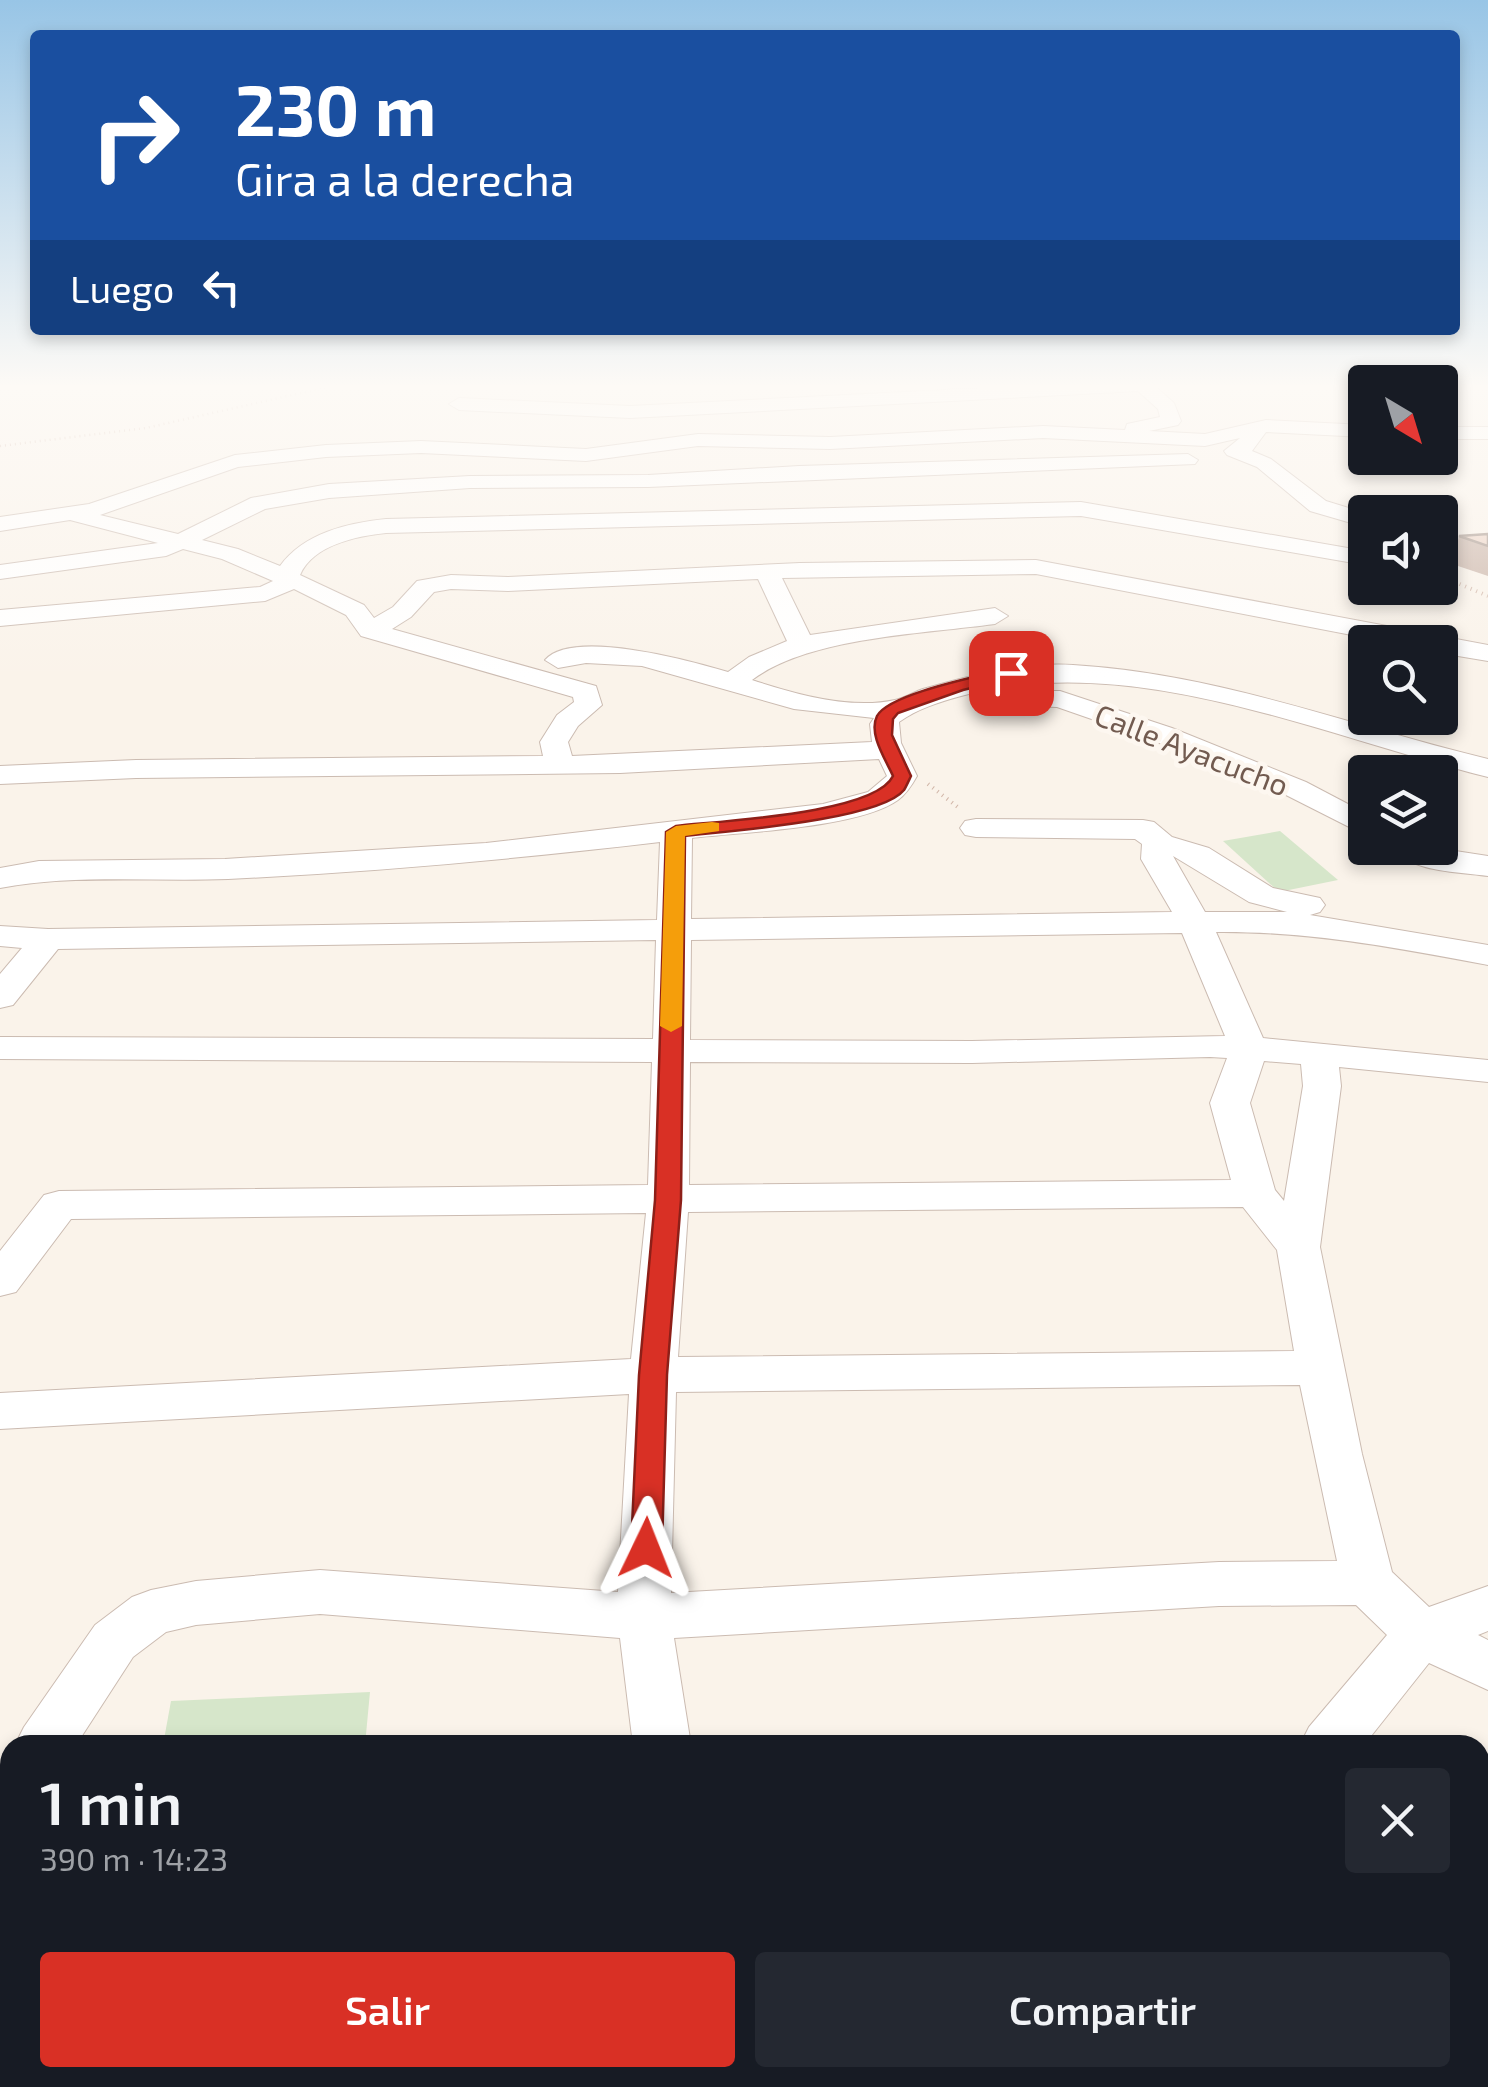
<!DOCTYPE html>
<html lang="es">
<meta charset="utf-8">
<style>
body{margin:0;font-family:"Exo 2",sans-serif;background:#242831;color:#f1f3f6;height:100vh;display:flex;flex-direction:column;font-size:38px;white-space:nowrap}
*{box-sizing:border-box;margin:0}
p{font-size:32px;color:#9ea1a6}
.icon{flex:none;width:55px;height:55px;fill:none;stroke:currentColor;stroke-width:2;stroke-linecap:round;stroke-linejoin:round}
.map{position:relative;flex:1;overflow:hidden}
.side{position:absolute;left:0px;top:1735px;width:1490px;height:352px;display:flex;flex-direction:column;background:#171b24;border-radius:30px 30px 0 0;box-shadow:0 5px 15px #0003}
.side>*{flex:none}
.top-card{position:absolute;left:30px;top:30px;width:1430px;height:305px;border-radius:10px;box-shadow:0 5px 15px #0003;background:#1a4fa0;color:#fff;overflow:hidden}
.needle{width:65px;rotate:142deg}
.controls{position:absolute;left:1348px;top:365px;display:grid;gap:20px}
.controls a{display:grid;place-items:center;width:110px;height:110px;border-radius:10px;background:#171b24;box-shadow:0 5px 15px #0003;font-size:50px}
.pin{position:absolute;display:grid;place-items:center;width:85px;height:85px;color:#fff;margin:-42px;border-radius:20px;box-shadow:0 5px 15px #0006}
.me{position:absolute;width:110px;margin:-55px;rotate:2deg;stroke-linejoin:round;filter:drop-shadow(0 0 8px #0008)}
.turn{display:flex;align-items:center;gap:35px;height:210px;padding:0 40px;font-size:45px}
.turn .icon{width:130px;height:130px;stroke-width:2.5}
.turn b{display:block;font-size:70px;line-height:85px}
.then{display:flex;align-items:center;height:95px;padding:0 40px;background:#0003;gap:20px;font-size:38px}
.round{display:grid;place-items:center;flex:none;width:105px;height:105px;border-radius:10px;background:#242831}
.headline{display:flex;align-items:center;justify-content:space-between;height:170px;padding:0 40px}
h1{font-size:60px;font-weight:600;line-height:75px}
.button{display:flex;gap:20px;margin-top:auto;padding:20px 40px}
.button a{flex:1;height:115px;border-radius:10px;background:#d93025;color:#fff;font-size:40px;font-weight:600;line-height:115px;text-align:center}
.button a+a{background:#242831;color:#f1f3f6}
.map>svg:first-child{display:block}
.green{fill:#d6e6ca}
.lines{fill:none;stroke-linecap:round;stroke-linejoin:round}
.minor-casing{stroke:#cbbbb1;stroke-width:2}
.path-far1{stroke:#d1b6a8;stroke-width:2.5;stroke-dasharray:1 4;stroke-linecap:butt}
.path{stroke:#d1b6a8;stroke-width:4;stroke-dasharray:1 5;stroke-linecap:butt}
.minor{fill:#fff;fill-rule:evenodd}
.wall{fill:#cbb5a9}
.building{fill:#ecd3c5;stroke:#a5948a;stroke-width:2.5}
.route{fill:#d93025;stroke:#8d1f18;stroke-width:2.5}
.slow{fill:#f59e0b}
.labels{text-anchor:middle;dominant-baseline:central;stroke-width:9;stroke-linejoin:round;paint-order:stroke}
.far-street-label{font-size:30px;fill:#725b50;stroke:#fdf7f0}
</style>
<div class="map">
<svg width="1488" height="2087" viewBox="0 0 1488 2087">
<rect width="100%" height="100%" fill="#faf3ea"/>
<g class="green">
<polygon points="1280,831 1338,880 1279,892 1223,841"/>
<polygon points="370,1692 365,1745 163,1745 171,1701"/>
</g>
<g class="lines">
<g class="minor-casing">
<g id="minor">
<path d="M1023,386H1155L1174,403L1181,421L1178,425L1149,431L1205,434L1266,420L1365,425V437L1266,432L1252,451L1271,459L1326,501L1365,513V527L1310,511L1257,467L1227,455L1224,451L1240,438L1205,446L1043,438L830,449L698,446L586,461L421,453L326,457L238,467L100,515L178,534L251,498L329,484L470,476L648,475L799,466L1188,454L1198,460L1195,464L648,487L470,488L329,498L265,509L202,540L238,549L280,566C304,533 347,523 386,519L1081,502L1365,551V565L1081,516L386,533C357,536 313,545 300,575L364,605L374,618L393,607L417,581L451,575L508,577L800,563L1036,560L1488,645V661L1440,653V642H1388L1036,574L782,578L810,635L995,608L1008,616L995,624C923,634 809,637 752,680C795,694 850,710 895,700C904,698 914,692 923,689C971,675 1022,662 1073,665C1216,673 1350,726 1488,759V777C1321,736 1133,649 961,696C939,702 917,709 899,722L901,743L917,776C912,785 906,794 898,800C859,828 742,832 692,838L691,919L1172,912L1141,859L1142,844L1135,839L976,837L965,835L960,828L965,821L976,819L1143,820L1154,822L1172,837L1209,848L1273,888L1320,898L1325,905L1320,912L1310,915L1488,945V965C1397,948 1309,931 1216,932L1263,1038L1488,1060V1082L1339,1067L1341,1086L1320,1247L1362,1454L1392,1572L1429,1607L1488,1586V1631L1478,1635L1488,1640V1690L1429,1663L1364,1745H1300L1309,1727L1387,1635L1356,1605L1219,1606L674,1638L691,1745H633L620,1638L320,1614L196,1625L166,1632L133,1657L76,1745H15L24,1727L95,1625L132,1597L151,1590L196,1581L320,1570L618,1592L629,1394L0,1429V1393L631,1359L646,1213L71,1219L16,1292L0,1296V1251L44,1195L59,1191L648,1185L652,1062L0,1059V1037L653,1039L656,940L58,949L13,1005L0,1008V974L22,948L0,946V926L48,929L657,920L660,842C516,859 372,872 228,879C152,882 75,874 0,888V868L39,861L225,859L486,843L823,804L868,792L887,776L879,759L620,773L136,778L0,784V766L136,760L543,756L540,742L557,715L574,702L573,697L361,636L346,615L294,589L265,601L0,626V610L260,587L273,581L222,559L183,549L166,556L0,579V565L158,543L70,520L0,531V517L89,504L235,455L326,445L421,441L586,449L698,434L830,437L1043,426L1125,430L1127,424L1160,417L1158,409L1138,391L630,418L459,410L449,404L459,398L630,406ZM758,579L787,641L749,657L728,672C692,661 572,628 545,660L558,668L586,663L642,666L794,709L874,718L870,724L872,742L572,756L568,742L578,726L602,705L596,686L392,629L411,617L434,592L451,589L508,591ZM1173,856L1249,902L1287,912H1205ZM1182,933L1225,1036L972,1041L690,1040L691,940ZM1210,1057L1227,1058L1210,1103L1231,1180L689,1185L690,1062L972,1063ZM1264,1061L1301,1064L1303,1086L1284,1201L1275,1190L1250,1103ZM1243,1207L1277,1250L1294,1351L678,1357L688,1212ZM1300,1385L1337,1561L1219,1562L671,1593L676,1392Z"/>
<rect x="1440" y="427" width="48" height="12"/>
<polygon points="1488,543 1488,557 1440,561 1440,547"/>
<polygon points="1014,691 1060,691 1172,728 1306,782 1365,813 1365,835 1284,794 1152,740 1057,707 1004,705 1000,699"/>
<path d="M1392,848H1436L1488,856V876C1461,872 1409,872 1392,848Z"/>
<polygon points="10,1763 10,1827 0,1830 0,1767"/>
<polygon points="675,2078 741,2078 744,2087 676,2087"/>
<polygon points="1000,2078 1075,2078 1072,2087 996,2087"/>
</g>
</g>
<g class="path-far1">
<polyline points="0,446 146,428 332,386"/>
<polyline points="1443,577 1448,579"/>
</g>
<g class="path">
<polyline points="1443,577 1488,596"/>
<polyline points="928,784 959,808"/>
</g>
<use href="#minor" class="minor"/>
</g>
<polygon class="wall" points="1488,534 1488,576 1452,564 1459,536"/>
<g class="building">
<polygon points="1488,534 1488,546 1459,536"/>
<polygon points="1480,1939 1488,1945 1488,2087 1330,2087 1336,2078 1480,2078"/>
</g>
<linearGradient id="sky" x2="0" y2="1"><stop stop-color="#98c5e6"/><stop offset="0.57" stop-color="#fdfaf6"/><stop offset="1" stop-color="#fdfaf6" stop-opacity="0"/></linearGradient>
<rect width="1488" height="678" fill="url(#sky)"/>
<path class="route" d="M1011,668L1017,670V677L963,690L898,713L893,719L892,735L911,776C910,778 905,789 904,790C880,820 728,831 685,836L681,1200L667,1375L662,1548L657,1557L646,1560L635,1557L631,1548L639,1375L655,1200L666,832L676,826C718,821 875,814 893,776C886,760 868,734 877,716C889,693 985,675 1011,668Z"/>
<polygon class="slow" points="712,822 719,823 719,831 685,836 682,1026 671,1032 660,1026 666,832 676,826"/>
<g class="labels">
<g class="far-street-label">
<text transform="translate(1192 749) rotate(21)">Calle Ayacucho</text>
</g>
</g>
</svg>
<div class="controls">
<a><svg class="needle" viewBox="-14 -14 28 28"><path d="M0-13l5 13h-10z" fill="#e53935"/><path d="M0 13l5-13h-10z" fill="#9ea1a6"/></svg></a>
<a><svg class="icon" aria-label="sound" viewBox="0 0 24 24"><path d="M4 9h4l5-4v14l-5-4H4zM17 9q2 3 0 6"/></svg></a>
<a><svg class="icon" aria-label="search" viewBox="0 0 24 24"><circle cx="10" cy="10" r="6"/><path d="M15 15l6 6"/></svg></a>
<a><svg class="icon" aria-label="layers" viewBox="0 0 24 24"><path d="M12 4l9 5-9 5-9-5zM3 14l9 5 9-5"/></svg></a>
</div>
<div class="pin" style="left:1011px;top:673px;background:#d93025"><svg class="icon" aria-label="arrive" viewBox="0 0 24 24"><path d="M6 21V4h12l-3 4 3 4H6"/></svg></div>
<svg class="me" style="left:646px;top:1548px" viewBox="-20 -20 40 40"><path d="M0-17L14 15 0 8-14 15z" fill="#d93025" stroke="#fff" stroke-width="4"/></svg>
<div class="top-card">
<div class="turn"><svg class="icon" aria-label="right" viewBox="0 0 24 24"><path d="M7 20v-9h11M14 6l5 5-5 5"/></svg><div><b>230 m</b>Gira a la derecha</div></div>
<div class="then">Luego<svg class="icon" aria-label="left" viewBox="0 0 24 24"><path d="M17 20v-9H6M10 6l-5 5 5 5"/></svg></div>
</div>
<section class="side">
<div class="headline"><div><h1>1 min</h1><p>390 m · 14:23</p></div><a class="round"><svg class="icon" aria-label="close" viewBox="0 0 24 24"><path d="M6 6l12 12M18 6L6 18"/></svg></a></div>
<div class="button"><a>Salir</a><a>Compartir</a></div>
</section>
</div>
